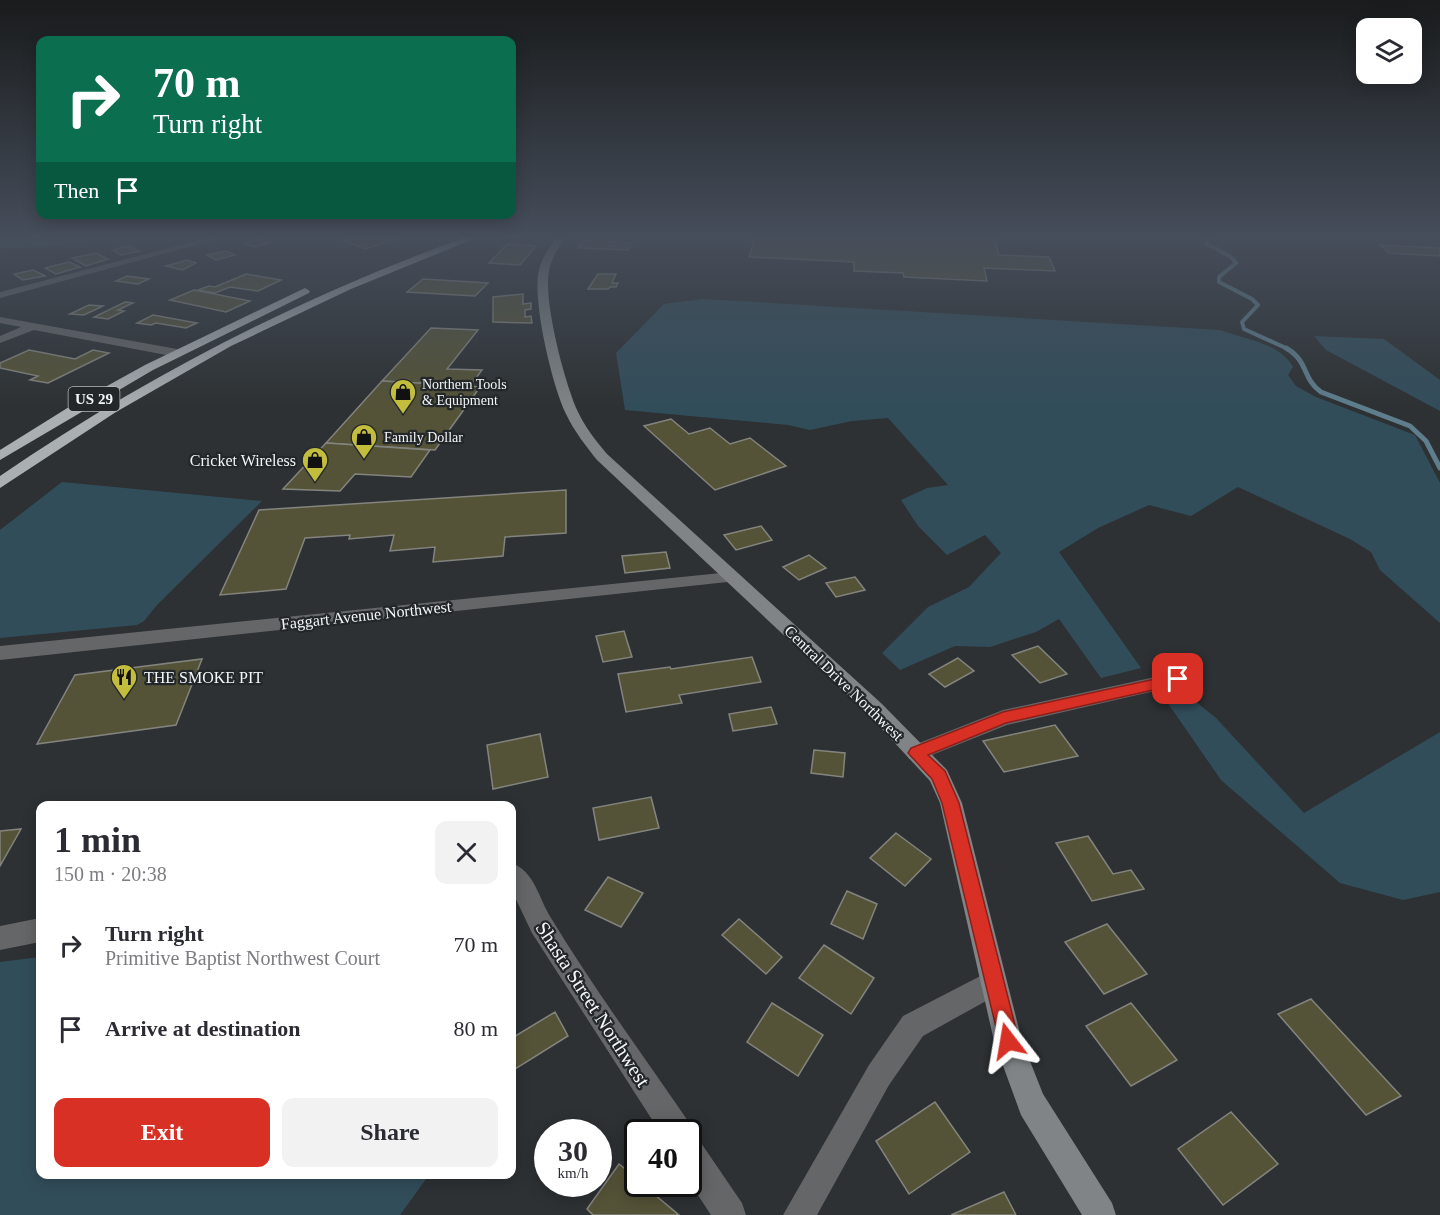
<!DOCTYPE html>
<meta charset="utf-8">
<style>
body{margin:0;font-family:Georgia,serif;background:#f2f2f3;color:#2b2b33;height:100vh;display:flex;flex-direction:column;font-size:22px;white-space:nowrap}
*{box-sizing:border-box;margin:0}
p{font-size:20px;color:#7c7c81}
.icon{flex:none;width:33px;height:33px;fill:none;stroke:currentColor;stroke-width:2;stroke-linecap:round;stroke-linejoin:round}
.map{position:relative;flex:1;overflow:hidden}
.panel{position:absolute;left:36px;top:801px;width:480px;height:378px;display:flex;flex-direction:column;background:#fff;border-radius:12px;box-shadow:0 3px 15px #0003}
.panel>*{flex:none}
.hud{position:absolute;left:36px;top:36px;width:480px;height:183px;border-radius:12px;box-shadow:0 3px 15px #0003;background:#0b6e4f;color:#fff;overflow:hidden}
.tools{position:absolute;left:1356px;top:18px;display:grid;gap:12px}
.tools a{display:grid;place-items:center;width:66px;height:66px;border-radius:12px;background:#fff;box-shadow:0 3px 15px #0003;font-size:30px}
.speed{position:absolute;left:534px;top:1119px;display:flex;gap:12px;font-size:30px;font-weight:700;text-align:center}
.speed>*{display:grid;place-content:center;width:78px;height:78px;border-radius:50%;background:#fff;box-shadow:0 3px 15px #0003;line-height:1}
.speed small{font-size:15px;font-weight:400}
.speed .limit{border:3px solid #111;border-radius:9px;background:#fff;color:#111}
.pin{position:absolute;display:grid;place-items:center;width:51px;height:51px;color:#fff;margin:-26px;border-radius:12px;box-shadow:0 3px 9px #0006}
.me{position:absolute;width:66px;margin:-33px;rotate:346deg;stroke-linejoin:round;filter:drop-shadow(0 0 4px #0008)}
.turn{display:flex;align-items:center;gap:21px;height:126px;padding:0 18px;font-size:27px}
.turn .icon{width:78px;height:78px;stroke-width:2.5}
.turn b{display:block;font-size:42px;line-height:51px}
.then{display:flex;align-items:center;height:57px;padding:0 18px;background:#0003;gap:12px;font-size:22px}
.round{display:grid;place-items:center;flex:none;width:63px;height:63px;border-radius:12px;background:#f2f2f3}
.summary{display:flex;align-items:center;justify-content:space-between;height:102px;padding:0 18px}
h1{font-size:36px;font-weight:700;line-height:45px}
.primary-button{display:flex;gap:12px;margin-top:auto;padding:12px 18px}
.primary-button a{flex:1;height:69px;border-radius:12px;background:#d93025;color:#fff;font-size:24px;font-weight:700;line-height:69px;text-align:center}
.primary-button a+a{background:#f2f2f3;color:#2b2b33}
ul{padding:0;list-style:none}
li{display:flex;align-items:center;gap:18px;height:84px;padding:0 18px}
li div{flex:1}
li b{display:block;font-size:22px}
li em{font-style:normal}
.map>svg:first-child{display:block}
.green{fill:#324d5a}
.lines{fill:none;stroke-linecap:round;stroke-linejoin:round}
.stream-far1{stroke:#5e7e8d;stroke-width:4}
.stream{stroke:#5e7e8d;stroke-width:5}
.building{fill:#545337;stroke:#84847f;stroke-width:1.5}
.street{fill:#646667;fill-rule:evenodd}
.secondary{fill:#808486;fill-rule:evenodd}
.highway{fill:#aaafb2;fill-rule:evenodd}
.route{fill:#d93025;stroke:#8d1f18;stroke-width:1.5}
.labels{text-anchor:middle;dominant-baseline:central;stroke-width:4.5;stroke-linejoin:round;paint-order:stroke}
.far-poi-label{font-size:14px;fill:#f3f6f7;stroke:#232729;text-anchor:start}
.shield{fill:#232729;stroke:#b5b8b9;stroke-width:1.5}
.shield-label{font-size:15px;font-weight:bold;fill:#f3f6f7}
.poi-label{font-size:16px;fill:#f3f6f7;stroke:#232729;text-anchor:end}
.street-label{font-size:16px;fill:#f3f6f7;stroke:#232729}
.near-street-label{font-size:20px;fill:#f3f6f7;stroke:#232729}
</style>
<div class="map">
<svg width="1440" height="1215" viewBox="0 0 1440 1215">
<rect width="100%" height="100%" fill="#2d3133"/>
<g class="green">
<polygon points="0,238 32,238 34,240 115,238 62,245 0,249"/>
<path d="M704,299L1220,330C1244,339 1280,343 1293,367L1288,375L1296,386L1316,397L1415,435L1440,483V623L1380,570L1371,552L1350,539L1238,487L1191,516L1149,505L1098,528L1059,552L1141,668L1101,678L1059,619L1036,632L990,647L955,646L900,670L882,653L928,607L969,587L1001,553L985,535L947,555L918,526L901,500L927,488L948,485L888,418L852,421L810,430L788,425L625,410L616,353L664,304Z"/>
<polygon points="1314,336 1384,339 1440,380 1440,411 1326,350"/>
<polygon points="62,482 262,501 157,605 144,621 137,625 0,638 0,530"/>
<polygon points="1190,697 1216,718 1304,813 1440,732 1440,892 1403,900 1340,883 1221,780 1165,699"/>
<polygon points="40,957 40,1174 429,1175 400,1215 0,1215 0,962"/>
</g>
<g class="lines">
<polyline class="stream-far1" points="1212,238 1207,240 1207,244 1231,257 1236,263 1219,277 1219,282 1252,299 1258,305 1242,322 1244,329 1288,349"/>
<path class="stream" d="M1286,348C1309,361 1302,379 1321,392L1410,426L1426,441L1440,468"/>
</g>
<g class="building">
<polygon points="350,238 400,238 365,249 342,240"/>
<polygon points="755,238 994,238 999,255 1049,257 1055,271 984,268 987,281 904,277 903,273 854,271 854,262 749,257"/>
<polygon points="258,239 269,243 255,247 244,243"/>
<polygon points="583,240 632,243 628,250 578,248"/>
<polygon points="507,244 536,246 520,265 489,263"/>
<polygon points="1380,245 1440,248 1440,256 1389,253"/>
<polygon points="129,246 140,251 121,255 112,250"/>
<polygon points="226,251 235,255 216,260 207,255"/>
<polygon points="96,253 108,259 86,266 72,258"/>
<polygon points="187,260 196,263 182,270 166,266"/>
<polygon points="69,262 80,267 56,274 45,268"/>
<polygon points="33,270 45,276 23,280 14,274"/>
<polygon points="246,274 281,280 258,291 230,287 215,293 198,290 209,286 215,287"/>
<polygon points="598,274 616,274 612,283 618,283 616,287 610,287 608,289 588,289"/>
<polygon points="127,276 149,279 138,284 116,281"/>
<polygon points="423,279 488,283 475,296 407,292"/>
<polygon points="194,290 250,301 226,312 170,300"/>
<polygon points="523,294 523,304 531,303 531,309 525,310 525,317 531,316 532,323 493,322 493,297"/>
<polygon points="125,302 133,303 118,310 124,311 108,319 94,317"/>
<polygon points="89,305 103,306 84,315 70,314"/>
<polygon points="153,315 197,323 186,328 156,323 151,325 137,323"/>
<polygon points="431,328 478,330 447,369 482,370 470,386 382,381"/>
<polygon points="29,350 75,359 93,350 109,353 48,383 30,380 38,376 0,368 0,363"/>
<polygon points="382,381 470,386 480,387 435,450 326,443"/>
<polygon points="671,419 689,434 710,428 730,444 750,438 786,466 715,490 644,426"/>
<polygon points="326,443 430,450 411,477 355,474 340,491 283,489"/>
<polygon points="566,490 566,533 505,537 503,556 433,562 435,547 390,551 394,535 349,539 350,535 305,538 286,589 220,595 259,510"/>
<polygon points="761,526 772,540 736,550 724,535"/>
<polygon points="666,552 670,568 625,573 622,556"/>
<polygon points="809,555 826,568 799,580 783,567"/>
<polygon points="855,577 865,590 836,597 826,583"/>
<polygon points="624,631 632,657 603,662 596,636"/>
<polygon points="1038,646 1067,674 1040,683 1012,655"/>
<polygon points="752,657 761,682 679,695 682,703 626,712 618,674 670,667 671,669"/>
<polygon points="958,658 974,671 945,687 929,674"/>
<polygon points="202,659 176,725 37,744 75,675"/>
<polygon points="771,707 777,724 733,731 729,714"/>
<polygon points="1055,725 1078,756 1004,772 983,741"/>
<polygon points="540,734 548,777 493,789 487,745"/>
<polygon points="814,750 845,753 843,777 811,773"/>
<polygon points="651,797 659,828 599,840 593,808"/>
<polygon points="21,829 0,866 0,831"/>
<polygon points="896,833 931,859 905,886 870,858"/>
<polygon points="1088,836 1113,874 1131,870 1144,889 1092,901 1056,843"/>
<polygon points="608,877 643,893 621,927 585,910"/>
<polygon points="847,891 877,904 863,939 831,924"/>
<polygon points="739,919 782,957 766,974 722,935"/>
<polygon points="1107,924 1147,974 1104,994 1065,942"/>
<polygon points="824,945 874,978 851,1014 799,978"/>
<polygon points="1311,999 1401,1096 1366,1115 1278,1014"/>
<polygon points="772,1003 823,1035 798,1076 747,1042"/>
<polygon points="1131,1003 1177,1060 1131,1086 1086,1026"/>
<polygon points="555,1012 568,1036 512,1071 512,1038"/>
<polygon points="935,1102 970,1152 909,1194 876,1141"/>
<polygon points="1231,1112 1278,1164 1223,1205 1178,1149"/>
<polygon points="619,1164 638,1179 638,1184 642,1184 679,1215 593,1215 587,1209"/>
<polygon points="1004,1192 1016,1215 951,1215"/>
</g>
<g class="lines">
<g class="street">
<polygon points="207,238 222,238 0,298 0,292"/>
<polygon points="0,317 177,349 183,353 177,357 34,330 0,343 0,336 21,327 0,323"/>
<polygon points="731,572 737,573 740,577 737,581 0,660 0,646"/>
<polygon points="1178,672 1185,674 1188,679 1185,684 1007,725 917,761 909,759 906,753 909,747 1003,710"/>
<path d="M512,863C535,872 539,899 551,918C593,987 642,1054 688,1121L692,1132L690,1136L699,1140L742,1203L746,1215H711L688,1180V1132H660L532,933L512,891Z"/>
<polygon points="40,918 40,942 0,950 0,926"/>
<polygon points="994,969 1004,973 1007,982 1004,991 923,1036 889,1085 817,1215 783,1215 869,1065 903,1016"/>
</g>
<path class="secondary" d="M556,238H565C558,248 551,259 549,271C543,301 565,384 578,412C585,427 596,441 607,454L882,704L947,770L962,803L1022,1041L1043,1094L1112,1203L1116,1215H1082L1021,1115L994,1041L940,803L930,781L868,714L597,460C586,446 574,431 566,414C552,385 534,307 538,275C540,261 548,249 556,238Z"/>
<g class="highway">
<path d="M463,238H476L351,289L231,346L116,412L0,488V476C146,376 297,299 463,238Z"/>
<polygon points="305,288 310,291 309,293 153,370 0,460 0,450 69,407 145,365"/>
</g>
</g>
<linearGradient id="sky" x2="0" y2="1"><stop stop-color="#191b1c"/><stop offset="0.58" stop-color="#464e5b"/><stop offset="1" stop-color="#464e5b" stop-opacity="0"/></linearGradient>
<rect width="1440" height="408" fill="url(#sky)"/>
<polygon class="route" points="1178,674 1184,675 1186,679 1184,683 1006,723 928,755 945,771 959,803 1019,1041 1016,1048 1008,1052 1001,1048 942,803 932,779 908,753 911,748 1003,712"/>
<defs>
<g id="shop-pin" transform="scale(1.35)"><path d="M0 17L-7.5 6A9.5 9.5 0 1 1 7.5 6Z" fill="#c3bd3e" stroke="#232729"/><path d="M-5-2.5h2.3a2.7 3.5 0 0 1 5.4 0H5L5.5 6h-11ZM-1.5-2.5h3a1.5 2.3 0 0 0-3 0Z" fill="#111"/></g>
<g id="restaurant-pin" transform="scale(1.35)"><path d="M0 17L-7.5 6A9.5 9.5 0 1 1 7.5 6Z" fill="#c3bd3e" stroke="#232729"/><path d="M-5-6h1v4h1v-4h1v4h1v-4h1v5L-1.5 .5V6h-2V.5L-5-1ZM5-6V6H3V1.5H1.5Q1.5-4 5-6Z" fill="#111"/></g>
</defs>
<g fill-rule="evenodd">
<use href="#shop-pin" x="403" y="392"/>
<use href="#shop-pin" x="364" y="437"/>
<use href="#shop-pin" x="315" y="460"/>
<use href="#restaurant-pin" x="124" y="677"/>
</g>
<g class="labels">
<g class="far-poi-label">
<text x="422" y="384">Northern Tools<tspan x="422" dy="16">&amp; Equipment</tspan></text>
<text x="384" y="437">Family Dollar</text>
</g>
<rect class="shield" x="68.5" y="387" width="51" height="24" rx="4.5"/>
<g class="shield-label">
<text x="94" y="399">US 29</text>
</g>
<g class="poi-label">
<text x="296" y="460">Cricket Wireless</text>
<text x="144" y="677" text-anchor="start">THE SMOKE PIT</text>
</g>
<g class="street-label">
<text transform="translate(366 615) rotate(-6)">Faggart Avenue Northwest</text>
<text transform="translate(844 683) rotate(44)">Central Drive Northwest</text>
</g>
<g class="near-street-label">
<text transform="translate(593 1004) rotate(57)">Shasta Street Northwest</text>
</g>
</g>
</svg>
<div class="tools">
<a><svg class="icon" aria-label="layers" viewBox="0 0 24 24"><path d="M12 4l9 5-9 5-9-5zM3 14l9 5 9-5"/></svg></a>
</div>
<div class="speed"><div>30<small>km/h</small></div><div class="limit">40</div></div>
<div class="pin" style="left:1178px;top:679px;background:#d93025"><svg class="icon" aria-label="arrive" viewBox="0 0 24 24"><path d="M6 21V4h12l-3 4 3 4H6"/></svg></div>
<svg class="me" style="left:1008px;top:1041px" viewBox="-20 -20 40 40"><path d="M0-17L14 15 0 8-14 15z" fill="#d93025" stroke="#fff" stroke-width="4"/></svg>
<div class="hud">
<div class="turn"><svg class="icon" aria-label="right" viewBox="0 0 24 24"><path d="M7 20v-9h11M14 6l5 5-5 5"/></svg><div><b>70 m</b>Turn right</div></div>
<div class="then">Then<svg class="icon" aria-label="arrive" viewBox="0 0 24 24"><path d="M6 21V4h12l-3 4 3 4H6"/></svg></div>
</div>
<section class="panel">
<div class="summary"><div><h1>1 min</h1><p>150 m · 20:38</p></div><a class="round"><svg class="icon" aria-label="close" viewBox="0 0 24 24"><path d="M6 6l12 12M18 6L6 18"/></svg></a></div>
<ul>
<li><svg class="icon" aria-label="right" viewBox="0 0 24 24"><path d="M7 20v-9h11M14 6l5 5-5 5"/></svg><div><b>Turn right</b><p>Primitive Baptist Northwest Court</p></div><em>70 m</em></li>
<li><svg class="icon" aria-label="arrive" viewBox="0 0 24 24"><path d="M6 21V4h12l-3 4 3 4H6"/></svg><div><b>Arrive at destination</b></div><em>80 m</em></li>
</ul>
<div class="primary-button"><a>Exit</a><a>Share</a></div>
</section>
</div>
